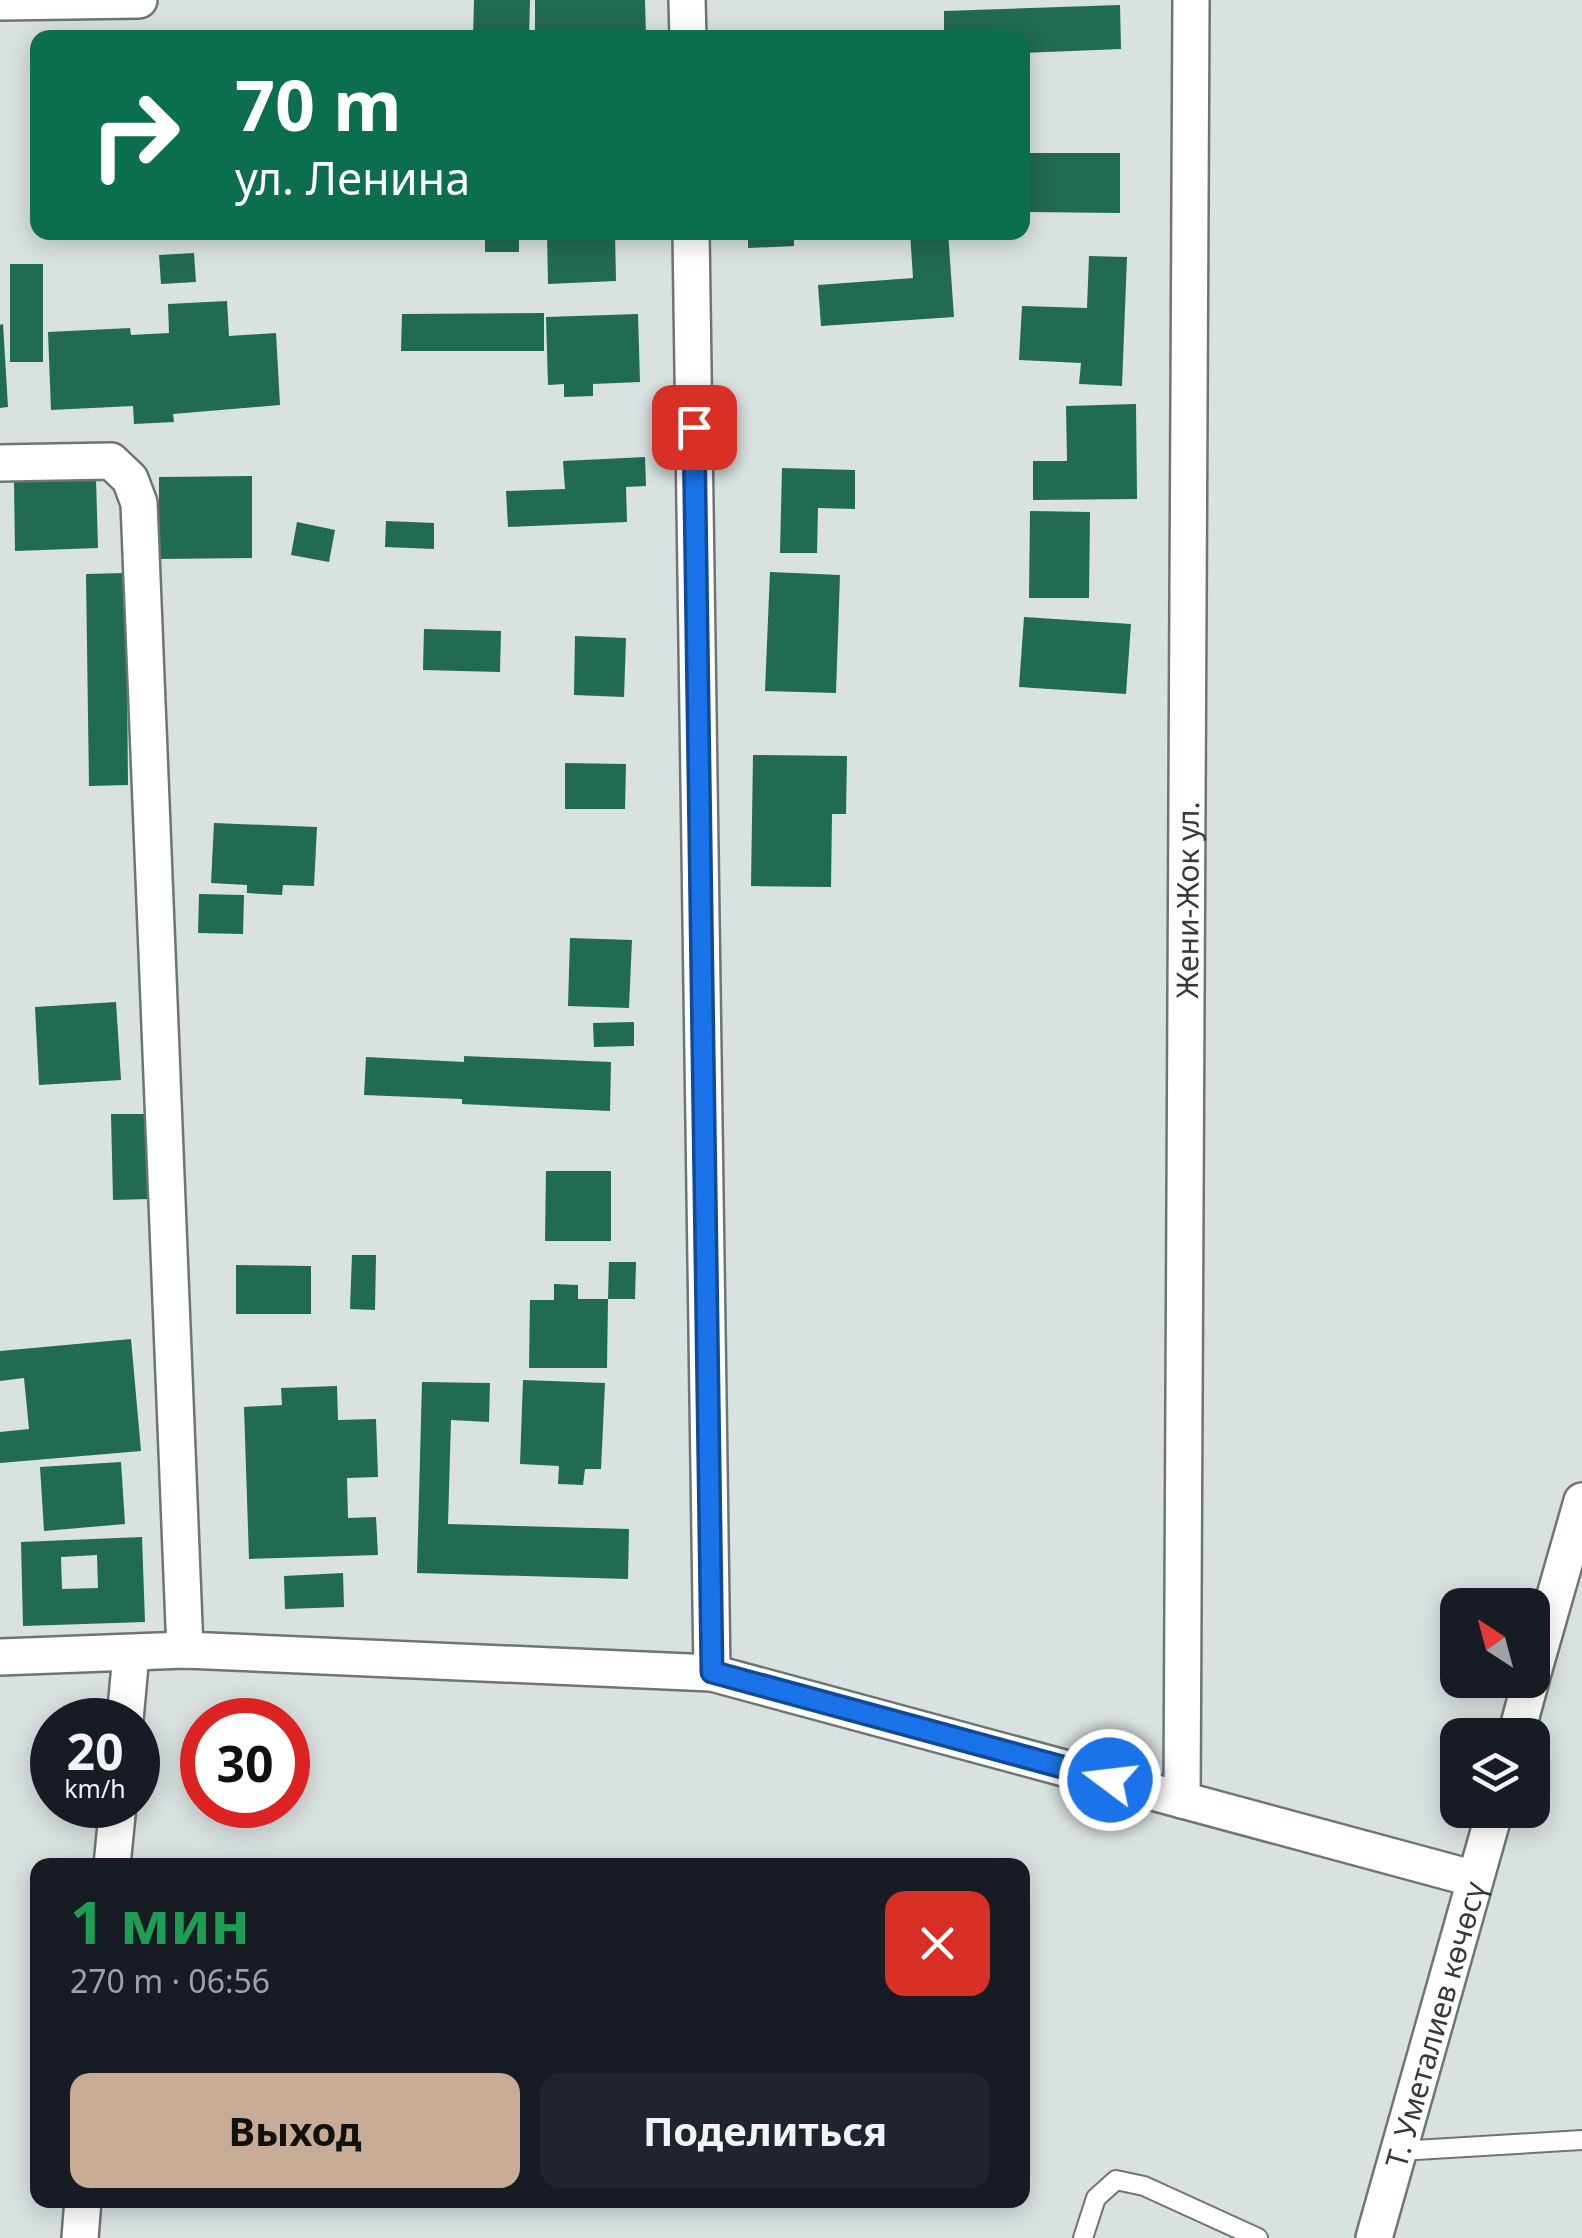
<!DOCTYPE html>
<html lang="ru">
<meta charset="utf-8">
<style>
body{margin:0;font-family:"Noto Sans",sans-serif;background:#20242c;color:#f1f3f6;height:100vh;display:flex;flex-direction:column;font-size:38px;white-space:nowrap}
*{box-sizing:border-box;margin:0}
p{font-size:32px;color:#9ea1a6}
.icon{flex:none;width:55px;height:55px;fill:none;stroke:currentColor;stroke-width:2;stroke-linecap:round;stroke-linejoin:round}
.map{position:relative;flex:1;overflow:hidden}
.drawer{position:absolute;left:30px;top:1858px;width:1000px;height:350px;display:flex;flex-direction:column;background:#171b24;border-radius:20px;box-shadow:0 5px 25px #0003}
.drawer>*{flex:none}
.top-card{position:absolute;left:30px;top:30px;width:1000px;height:210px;border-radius:20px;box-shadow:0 5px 25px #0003;background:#0b6e4f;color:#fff;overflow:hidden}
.needle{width:65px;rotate:324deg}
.controls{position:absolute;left:1440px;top:1588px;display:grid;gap:20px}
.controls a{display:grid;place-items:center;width:110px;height:110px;border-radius:20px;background:#171b24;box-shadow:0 5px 25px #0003;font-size:50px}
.speed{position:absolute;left:30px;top:1698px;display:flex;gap:20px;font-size:50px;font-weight:700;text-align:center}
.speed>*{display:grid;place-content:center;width:130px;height:130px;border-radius:50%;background:#171b24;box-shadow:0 5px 25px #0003;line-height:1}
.speed small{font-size:25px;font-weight:400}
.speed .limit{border:15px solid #d22;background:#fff;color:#111}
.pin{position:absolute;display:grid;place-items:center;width:85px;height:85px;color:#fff;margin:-42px;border-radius:20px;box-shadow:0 5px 15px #0006}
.me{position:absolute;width:110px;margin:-55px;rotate:285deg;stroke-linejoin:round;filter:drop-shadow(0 0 8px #0008)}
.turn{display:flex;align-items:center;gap:35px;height:210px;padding:0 40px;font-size:45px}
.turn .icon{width:130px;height:130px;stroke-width:2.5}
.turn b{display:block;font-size:70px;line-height:85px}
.round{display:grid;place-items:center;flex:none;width:105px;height:105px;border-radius:20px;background:#20242c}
.head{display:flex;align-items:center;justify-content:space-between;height:170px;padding:0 40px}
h1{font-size:60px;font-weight:700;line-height:75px;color:#1e9e55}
.cta{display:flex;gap:20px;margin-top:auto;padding:20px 40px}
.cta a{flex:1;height:115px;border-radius:20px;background:#c7ab94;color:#111;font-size:40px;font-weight:700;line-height:115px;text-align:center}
.cta a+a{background:#20242c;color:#f1f3f6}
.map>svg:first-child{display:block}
.building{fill:#216a54;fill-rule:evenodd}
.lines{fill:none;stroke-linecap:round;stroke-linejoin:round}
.lane-casing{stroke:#6e7575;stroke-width:22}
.street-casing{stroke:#6e7575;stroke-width:40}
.lane{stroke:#fff;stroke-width:18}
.street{stroke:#fff;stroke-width:35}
.route-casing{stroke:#114b97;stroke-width:25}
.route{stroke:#1a73e8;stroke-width:18}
.labels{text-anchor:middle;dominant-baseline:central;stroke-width:10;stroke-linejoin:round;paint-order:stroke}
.street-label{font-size:30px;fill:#363939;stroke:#d9e1e1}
</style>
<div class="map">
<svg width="1582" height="2238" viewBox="0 0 1582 2238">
<rect width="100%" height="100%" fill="#d9e1e1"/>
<g class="building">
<polygon points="474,0 530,0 529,38 473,38"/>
<polygon points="535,0 645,0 646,38 535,38"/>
<polygon points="1120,5 1121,49 1022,53 1022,38 944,38 944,11"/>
<polygon points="1027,153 1120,153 1120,213 1027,212"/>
<rect x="485" y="232" width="34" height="20"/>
<polygon points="547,232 615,232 616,281 548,284"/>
<polygon points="748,232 794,232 794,246 748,248"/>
<polygon points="910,232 948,232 954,317 821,326 818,285 913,278"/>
<polygon points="194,253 196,282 161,284 159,255"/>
<polygon points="1089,256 1127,257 1122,386 1079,384 1081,363 1019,360 1022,306 1087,308"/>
<rect x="10" y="264" width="33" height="98"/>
<polygon points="227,301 229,336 276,333 280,405 173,414 174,422 134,424 133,406 51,410 48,332 130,328 131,335 169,333 168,304"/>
<polygon points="544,313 544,351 401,351 402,314"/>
<polygon points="638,314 640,382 593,384 593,396 564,397 564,384 548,385 546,317"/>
<polygon points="3,324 8,407 0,408 0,325"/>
<polygon points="1136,404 1137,499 1033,500 1033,461 1067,461 1066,406"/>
<polygon points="645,457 646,486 626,487 627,522 508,527 506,491 565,489 563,461"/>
<polygon points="782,468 855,470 855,509 818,508 817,553 780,553"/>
<polygon points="252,476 252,558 159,559 159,477"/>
<polygon points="96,479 98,548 15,551 14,481"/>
<polygon points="1030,511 1090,512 1089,598 1029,598"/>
<polygon points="386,521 434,523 434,549 385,547"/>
<polygon points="297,522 335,530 329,562 291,555"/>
<polygon points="770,572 840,575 836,693 765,691"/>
<polygon points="126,573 128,785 89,786 86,574"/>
<polygon points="1024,617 1131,624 1126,694 1019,687"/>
<polygon points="424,629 501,631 500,672 423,670"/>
<polygon points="575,636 626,638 624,697 574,695"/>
<polygon points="753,755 847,756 846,814 832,814 831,887 751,886"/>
<polygon points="565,763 626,764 625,809 565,809"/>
<polygon points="214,823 317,827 314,886 283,885 282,895 247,893 247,885 211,883"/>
<polygon points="199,894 244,895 243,934 198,933"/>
<polygon points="570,938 632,940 629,1008 568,1006"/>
<polygon points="116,1002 121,1080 39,1085 35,1007"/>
<polygon points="634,1022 634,1046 594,1047 593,1023"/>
<polygon points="464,1056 611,1062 610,1111 462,1104 462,1099 364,1095 366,1057 464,1062"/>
<polygon points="111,1114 147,1114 149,1199 113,1200"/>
<polygon points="546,1171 611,1171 611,1241 545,1241"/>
<polygon points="352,1255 376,1255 375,1310 350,1309"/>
<polygon points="609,1262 636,1262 635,1299 608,1299"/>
<polygon points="236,1265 311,1266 311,1314 236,1314"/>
<polygon points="554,1284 578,1285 578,1299 608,1299 607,1368 529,1368 530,1300 554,1300"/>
<polygon points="131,1339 141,1451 0,1463 0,1432 29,1429 24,1378 0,1381 0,1351"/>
<polygon points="523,1380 605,1383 601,1469 585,1469 583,1485 558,1484 559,1466 520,1464"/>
<polygon points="422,1382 490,1383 489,1422 451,1420 448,1524 629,1529 628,1579 417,1573"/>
<polygon points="337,1386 338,1420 376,1419 378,1477 347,1478 348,1518 376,1517 378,1555 249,1559 244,1407 282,1405 281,1388"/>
<polygon points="121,1462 125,1524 44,1531 40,1467"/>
<path d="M142,1537L145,1622L23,1626L21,1542ZM97,1555L98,1588L62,1589L61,1557Z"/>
<polygon points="343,1573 344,1607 285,1609 284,1576"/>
</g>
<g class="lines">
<g class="lane-casing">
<g id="lane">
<polyline points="1399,2151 1582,2140"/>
<polyline points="1083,2238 1096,2198 1116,2180 1144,2186 1258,2238"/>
</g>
</g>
<g class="street-casing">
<g id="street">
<polyline points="687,0 688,38"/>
<polyline points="0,2 139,0"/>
<polyline points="691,232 712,1673"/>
<polyline points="0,463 111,461 130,479 139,503 185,1650"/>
<polyline points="0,1657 185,1650 712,1673 1475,1879"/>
<polyline points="1532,1676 1582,1501"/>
<polyline points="125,1720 131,1654"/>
<polyline points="1516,1735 1531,1680"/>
<path id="s1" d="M1182,1800L1191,0"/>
<polyline points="112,1865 118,1805"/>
<polyline points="80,2238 83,2200"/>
<path id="s2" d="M1374,2238L1495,1810"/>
</g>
</g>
<use href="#lane" class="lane"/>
<use href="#street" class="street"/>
</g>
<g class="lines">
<g class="route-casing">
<polyline id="route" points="694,427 712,1672 1110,1780"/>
</g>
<use href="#route" class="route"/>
</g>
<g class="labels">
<g class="street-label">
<text stroke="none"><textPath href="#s1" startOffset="900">Жени-Жок ул.</textPath></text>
<text stroke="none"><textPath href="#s2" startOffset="222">Т. Уметалиев көчөсү</textPath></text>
</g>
</g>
</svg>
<div class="controls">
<a><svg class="needle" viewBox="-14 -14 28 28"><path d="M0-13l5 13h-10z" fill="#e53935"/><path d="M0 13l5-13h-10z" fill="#9ea1a6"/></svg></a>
<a><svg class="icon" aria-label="layers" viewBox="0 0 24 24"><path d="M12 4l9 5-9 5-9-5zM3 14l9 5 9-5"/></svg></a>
</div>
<div class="speed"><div>20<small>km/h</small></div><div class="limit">30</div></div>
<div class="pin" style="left:694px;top:427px;background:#d93025"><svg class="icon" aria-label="arrive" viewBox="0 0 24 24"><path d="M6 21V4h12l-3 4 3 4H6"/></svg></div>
<svg class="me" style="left:1110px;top:1780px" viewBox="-20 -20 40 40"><circle r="17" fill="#1a73e8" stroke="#fff" stroke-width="3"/><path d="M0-11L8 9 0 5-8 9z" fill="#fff"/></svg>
<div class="top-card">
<div class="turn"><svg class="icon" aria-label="right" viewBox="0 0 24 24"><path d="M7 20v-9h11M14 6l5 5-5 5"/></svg><div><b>70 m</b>ул. Ленина</div></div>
</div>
<section class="drawer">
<div class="head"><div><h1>1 мин</h1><p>270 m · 06:56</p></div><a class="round" style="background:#d93025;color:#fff"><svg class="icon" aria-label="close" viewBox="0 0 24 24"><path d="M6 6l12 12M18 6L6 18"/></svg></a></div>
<div class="cta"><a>Выход</a><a>Поделиться</a></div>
</section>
</div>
